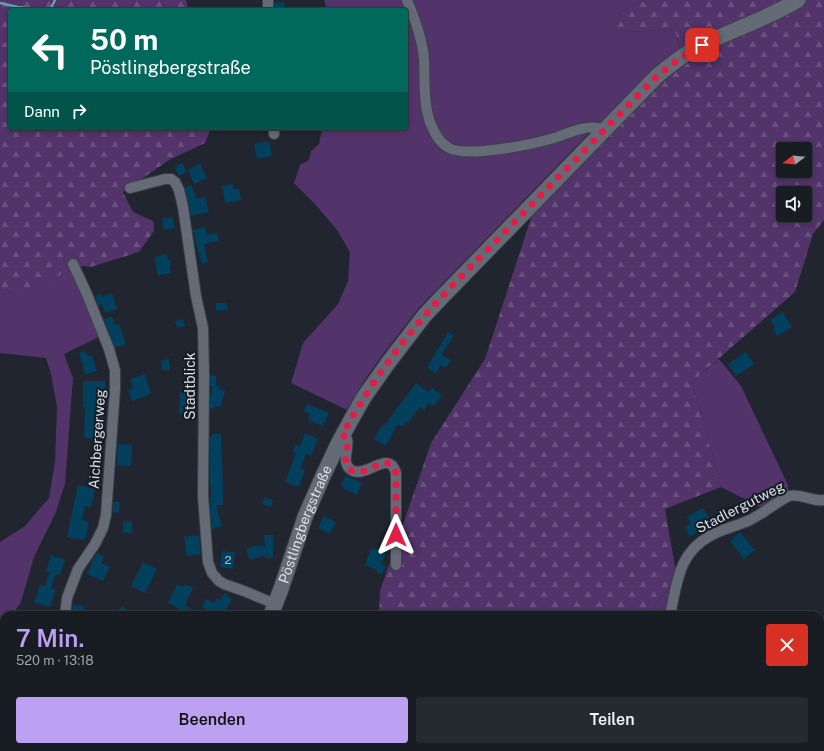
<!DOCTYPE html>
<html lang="de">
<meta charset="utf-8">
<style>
body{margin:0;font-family:"Public Sans",sans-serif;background:#252930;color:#f1f3f6;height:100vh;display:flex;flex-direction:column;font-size:15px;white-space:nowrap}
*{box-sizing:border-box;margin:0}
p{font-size:13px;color:#9fa1a6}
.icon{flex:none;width:22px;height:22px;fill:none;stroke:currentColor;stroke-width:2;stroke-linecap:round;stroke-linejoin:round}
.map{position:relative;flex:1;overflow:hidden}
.drawer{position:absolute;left:0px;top:611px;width:824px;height:140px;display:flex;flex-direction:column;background:#181c23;border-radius:12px 12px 0 0;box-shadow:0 2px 6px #0003,0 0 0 1px #363a41}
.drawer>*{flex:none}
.top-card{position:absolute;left:8px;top:8px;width:400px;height:122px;border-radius:4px;box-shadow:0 2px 6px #0003,0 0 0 1px #363a41;background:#00695c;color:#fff;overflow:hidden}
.needle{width:26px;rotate:254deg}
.fabs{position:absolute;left:776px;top:142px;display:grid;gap:8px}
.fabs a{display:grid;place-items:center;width:36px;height:36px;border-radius:4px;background:#181c23;box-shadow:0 2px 6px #0003,0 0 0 1px #363a41;font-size:20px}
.pin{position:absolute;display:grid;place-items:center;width:34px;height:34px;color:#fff;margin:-17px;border-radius:8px;box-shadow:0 2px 6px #0006}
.me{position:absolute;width:44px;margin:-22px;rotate:0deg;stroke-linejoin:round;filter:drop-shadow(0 0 3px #0008)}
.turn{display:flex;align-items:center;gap:14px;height:84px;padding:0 16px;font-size:18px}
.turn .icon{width:52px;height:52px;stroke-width:2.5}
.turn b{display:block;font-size:28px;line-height:34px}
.then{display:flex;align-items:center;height:38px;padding:0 16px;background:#0003;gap:8px;font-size:15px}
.round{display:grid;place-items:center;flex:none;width:42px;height:42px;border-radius:4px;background:#252930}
.headline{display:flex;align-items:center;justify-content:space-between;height:68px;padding:0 16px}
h1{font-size:24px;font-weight:600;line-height:30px;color:#bca0f2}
.primary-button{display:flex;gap:8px;margin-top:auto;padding:8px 16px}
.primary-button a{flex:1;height:46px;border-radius:4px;background:#bca0f2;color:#111;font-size:16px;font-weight:600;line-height:46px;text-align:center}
.primary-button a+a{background:#252930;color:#f1f3f6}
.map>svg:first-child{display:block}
.green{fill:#52336a}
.forest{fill:url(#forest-firs);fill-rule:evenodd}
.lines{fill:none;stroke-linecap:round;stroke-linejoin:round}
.stream{stroke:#689da9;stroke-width:2.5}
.building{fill:#02405d}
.street-casing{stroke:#3c4049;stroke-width:12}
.secondary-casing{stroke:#3c4049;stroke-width:17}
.street{stroke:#646b76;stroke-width:10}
.secondary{stroke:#646b76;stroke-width:15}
.route{stroke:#e11d48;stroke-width:7;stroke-dasharray:0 12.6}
.labels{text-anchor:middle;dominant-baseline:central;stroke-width:4;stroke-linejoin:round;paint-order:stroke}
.number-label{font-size:12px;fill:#a6b8c4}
.street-label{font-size:14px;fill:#dce0e7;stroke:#161c25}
</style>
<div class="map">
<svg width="824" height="751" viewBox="0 0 824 751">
<defs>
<pattern id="forest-firs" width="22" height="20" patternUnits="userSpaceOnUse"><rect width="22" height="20" fill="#52336a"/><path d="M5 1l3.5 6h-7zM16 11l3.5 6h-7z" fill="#6a507f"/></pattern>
</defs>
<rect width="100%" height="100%" fill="#20252f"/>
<g class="green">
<polygon points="324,0 403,0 415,32 420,57 422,92 447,151 586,133 588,134 418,309 380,358 362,384 347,410 291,383 303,343 338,304 348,281 350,252 337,230 314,203 294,183 300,165 309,160 311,151 319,144 322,130 321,128 406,128 406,10 327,10"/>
<polygon points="412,0 644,0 617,14 621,32 672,30 676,34 681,52 605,121 577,127 556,134 497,145 464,149 445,142 433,120"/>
<polygon points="68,252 77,255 83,266 73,273 101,336 64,354 73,378 65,484 56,512 34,557 21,602 12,615 4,615 4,630 1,640 4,651 4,702 0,717 0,542 25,526 49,498 55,462 57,407 51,374 46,358 0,353 0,294 12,292 31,292 66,267 63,259"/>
<polygon points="719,359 741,386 788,485 789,493 762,508 721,487 692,382"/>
<polygon points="677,578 668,615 647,615"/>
<polygon points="607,747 646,747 648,751 609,751"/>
</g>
<g class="forest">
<polygon points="0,0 186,0 188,8 193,7 193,10 10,10 10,128 211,128 205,143 169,160 123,192 133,212 153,221 154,225 154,231 139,252 91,267 83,266 77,255 68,252 63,259 66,267 65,272 31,292 12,292 0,294"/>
<path d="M644,0H824V220L813,234L795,292L692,382L721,487L665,509L677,578L647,615H379L380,591L431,443L485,359L532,215L661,83L685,64L676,34L672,30L621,32L614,28L612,21L617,14ZM783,149H805V171H783ZM783,193H805V215H783Z"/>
<polygon points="4,703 4,747 20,747 31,751 0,751 0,717"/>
<polygon points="378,747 607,747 609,751 377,751"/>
</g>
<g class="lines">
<g class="stream">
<polyline points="0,3 18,7 45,10"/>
<polyline points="50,10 55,0"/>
</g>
</g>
<g class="building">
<polygon points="284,2 285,10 274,10 274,3"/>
<polygon points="269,141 272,156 257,159 254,144"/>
<polygon points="182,163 187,172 179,176 175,167"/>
<polygon points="200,164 207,178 194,184 188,170"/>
<polygon points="233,184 234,189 239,188 241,200 225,203 222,186"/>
<polygon points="191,185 197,199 205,197 209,212 191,216 185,188"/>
<polygon points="172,217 175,228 164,230 162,219"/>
<polygon points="205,227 207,235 217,233 219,241 204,244 208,262 202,264 196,243 193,230"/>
<polygon points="167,254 168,260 170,260 171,267 170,267 171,273 158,276 154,257"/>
<polygon points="112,293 117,309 105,313 102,304 98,305 95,296 101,294 102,297"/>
<polygon points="216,303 227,303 227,310 216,311"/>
<polygon points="783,312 792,327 777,336 773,329 775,327 770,320"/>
<polygon points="112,316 115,325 119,324 126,344 115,348 104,319"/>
<polygon points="183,319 185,326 177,328 175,321"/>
<polygon points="448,332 454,336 441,355 451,360 446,368 441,365 436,373 427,368"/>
<polygon points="85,351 89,356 92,355 97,371 85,375 82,365 83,365 79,353"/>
<polygon points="746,352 754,364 736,376 728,364"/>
<polygon points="169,359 170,370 162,370 161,360"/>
<polygon points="145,374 151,394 132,401 128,390 133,389 130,379"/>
<polygon points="210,375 216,376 216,386 219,386 219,389 225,391 221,407 215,406 214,409 210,408 210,397 213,387 210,386"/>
<polygon points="83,381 105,381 105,407 103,407 102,439 84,438 85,407 83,407"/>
<polygon points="416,383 428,392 432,388 442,395 434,406 429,403 424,410 420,407 409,422 407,421 402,427 398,424 386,446 374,439 382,425 384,426"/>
<polygon points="180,392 193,393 193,398 195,398 195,410 193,410 193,415 179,414"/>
<polygon points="307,404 329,413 323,426 308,420 310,414 304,411"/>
<polygon points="305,433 318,439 311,456 306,454 300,468 305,470 299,487 285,482 296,453 293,452 296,444 300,446"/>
<polygon points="212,434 221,434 223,485 223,505 216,505 222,526 212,529 210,509 211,485 210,485 210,437 212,437"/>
<polygon points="118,444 132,445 131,466 117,465"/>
<polygon points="345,476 362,483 357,495 344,489 344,487 341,486"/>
<polygon points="78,485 95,489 91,508 85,506 82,520 89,522 85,540 67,537"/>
<polygon points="264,497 273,500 271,507 262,504"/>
<polygon points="113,502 120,502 119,513 113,512"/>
<polygon points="703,508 711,521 698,529 699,531 690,537 685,527 691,524 687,517"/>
<polygon points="324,516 336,522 330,534 318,528"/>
<rect x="123" y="521" width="9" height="12"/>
<polygon points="740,532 755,550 744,559 730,541"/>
<polygon points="199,535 201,554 187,556 184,537"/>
<polygon points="264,535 273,535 273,558 265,558 265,555 250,560 246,549 254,546 265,546"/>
<polygon points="372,547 386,553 381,564 386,566 382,575 376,572 377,570 365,565"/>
<polygon points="222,551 235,552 233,569 220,567"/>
<polygon points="97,553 104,556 101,563 110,567 103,581 87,574 92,563 91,563"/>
<polygon points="51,555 65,560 60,575 56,574 51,588 56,590 50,607 34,602 40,585 45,586 50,572 46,571"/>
<polygon points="143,562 157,569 145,593 131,586"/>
<polygon points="177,584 183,587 184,584 193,588 185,605 191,608 188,615 177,615 180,609 168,603"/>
<polygon points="225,593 232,599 224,613 222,612 220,615 207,615 209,611 202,607 206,599 214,603 217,598 220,600"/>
<polygon points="76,605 84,606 82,615 72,615 73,606"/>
<polygon points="122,606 133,615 115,615"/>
</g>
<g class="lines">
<g class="street-casing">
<g id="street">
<path d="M407,0C415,19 422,38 424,58C425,79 423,102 430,122C434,132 439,143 449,148C467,158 534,144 554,138C567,134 584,125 598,128L602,132"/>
<polyline points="268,10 268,0"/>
<polyline points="274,128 274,134"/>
<polyline points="130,188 165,179 171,179 175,182 179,190 183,207 196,296 203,328 204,376 203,496 208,562 212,573 219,581 224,584 244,591 275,604"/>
<path d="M342,435C344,436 346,437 347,439C350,449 339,464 353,471C368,477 389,449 396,473V565"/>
<polyline points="65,615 67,598 78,569 95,544 103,528 106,515 115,389 115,370 109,349 86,292 73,264"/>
<path d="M670,615C677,584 678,553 710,536C722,529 737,526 750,520C764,513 775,503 789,496C802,493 812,502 824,500"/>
<polyline points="0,630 4,640"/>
<polyline points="649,747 650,751"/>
<polyline points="14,751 14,747"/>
<polyline points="48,751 49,747"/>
</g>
</g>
<g class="secondary-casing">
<g id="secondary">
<path id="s1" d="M271,615L281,589L305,517L323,476L339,442L351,420L364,397L388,363L424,316L441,298L657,76C669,66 680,57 694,49C728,31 765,20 798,0"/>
<polyline points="178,751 182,747"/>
</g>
</g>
<use href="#street" class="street"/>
<use href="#secondary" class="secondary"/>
</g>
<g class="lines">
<path class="route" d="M396,535V473C389,449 368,477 353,471C339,464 350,449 347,439C346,437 344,436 342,435C371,382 407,333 448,290L657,76L680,58L702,45"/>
</g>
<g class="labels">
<g class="number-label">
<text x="228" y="560">2</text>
</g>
<g class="street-label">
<text transform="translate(190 386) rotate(-90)">Stadtblick</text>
<text transform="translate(97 439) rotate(-86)">Aichbergerweg</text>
<text transform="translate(740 507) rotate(-27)">Stadlergutweg</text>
<text stroke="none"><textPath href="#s1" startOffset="97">Pöstlingbergstraße</textPath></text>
</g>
</g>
</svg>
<div class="fabs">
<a><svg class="needle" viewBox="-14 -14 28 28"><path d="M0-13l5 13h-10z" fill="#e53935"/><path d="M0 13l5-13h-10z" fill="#9fa1a6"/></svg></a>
<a><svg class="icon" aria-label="sound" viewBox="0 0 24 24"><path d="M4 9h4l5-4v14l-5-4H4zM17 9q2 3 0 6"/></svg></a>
</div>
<div class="pin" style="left:702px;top:45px;background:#d93025"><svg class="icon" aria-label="arrive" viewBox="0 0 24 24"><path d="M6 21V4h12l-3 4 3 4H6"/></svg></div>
<svg class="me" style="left:396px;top:535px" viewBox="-20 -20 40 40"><path d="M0-17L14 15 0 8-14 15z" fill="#e11d48" stroke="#fff" stroke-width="4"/></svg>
<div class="top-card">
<div class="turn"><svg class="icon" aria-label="left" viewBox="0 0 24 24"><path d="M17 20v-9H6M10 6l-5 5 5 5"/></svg><div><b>50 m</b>Pöstlingbergstraße</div></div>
<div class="then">Dann<svg class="icon" aria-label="right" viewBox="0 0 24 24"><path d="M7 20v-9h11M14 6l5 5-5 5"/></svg></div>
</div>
<section class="drawer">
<div class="headline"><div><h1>7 Min.</h1><p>520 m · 13:18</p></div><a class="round" style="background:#d93025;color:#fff"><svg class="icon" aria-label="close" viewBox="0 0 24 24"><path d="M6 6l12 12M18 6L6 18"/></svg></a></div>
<div class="primary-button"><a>Beenden</a><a>Teilen</a></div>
</section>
</div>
